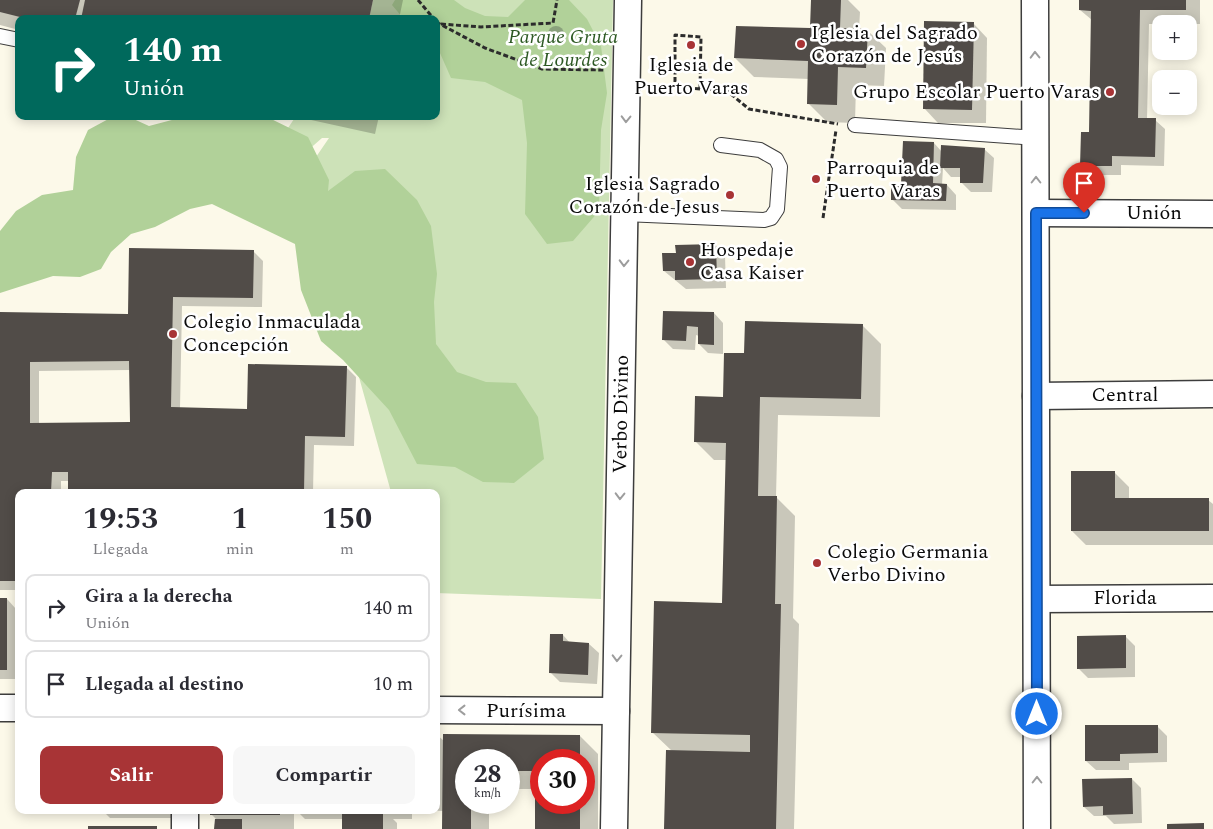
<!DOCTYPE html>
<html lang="es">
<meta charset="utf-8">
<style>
body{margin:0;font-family:Spectral,serif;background:#f7f7f7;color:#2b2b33;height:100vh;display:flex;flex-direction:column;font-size:19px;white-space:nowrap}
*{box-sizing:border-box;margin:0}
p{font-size:16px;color:#7c7c81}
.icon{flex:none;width:28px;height:28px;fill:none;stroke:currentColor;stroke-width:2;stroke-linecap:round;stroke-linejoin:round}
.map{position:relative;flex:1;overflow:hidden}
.sheet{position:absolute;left:15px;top:489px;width:425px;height:325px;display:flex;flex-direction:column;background:#fff;border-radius:10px;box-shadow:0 2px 12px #0003}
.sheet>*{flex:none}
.banner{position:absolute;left:15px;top:15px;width:425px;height:105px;border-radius:10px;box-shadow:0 2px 12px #0003;background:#00695c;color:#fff;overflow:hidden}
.tools{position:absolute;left:1152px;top:15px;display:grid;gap:10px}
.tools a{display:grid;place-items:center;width:45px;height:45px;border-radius:10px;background:#fff;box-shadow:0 2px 12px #0003;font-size:25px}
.speed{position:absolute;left:455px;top:749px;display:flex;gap:10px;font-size:25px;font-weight:700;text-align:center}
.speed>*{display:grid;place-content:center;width:65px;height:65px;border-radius:50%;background:#fff;box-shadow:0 2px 12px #0003;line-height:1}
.speed small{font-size:12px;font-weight:400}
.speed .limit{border:8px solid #d22;background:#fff;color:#111}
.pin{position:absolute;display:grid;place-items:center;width:42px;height:42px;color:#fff;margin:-51px -21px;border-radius:50% 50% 50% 0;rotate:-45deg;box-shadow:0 0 5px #0007}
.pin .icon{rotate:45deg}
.me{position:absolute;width:55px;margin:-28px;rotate:0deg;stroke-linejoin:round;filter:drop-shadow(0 0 4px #0008)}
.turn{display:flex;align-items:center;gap:18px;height:105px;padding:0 25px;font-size:22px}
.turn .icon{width:65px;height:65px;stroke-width:2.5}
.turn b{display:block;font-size:35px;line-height:42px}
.eta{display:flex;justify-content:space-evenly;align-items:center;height:85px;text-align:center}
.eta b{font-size:30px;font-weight:700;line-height:35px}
.cta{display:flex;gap:10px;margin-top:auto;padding:10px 25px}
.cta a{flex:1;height:58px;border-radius:10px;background:#a83436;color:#fff;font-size:20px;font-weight:700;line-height:58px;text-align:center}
.cta a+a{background:#f7f7f7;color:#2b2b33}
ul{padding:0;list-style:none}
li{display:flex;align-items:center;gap:15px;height:68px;margin:0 10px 8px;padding:0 15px;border:2px solid #e1e1e2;border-radius:10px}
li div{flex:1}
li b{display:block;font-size:19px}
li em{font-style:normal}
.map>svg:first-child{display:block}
.green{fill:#cde2b8}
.forest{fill:#b1d199}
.shadow{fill:#0003;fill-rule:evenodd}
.building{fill:#514c48;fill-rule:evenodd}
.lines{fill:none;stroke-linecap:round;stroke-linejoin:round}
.lane-casing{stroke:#3d3d3d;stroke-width:16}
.street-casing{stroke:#3d3d3d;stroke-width:29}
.path{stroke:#2c2c2c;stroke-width:3;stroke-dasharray:5 2.5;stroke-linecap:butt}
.lane{stroke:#fff;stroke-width:14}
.street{stroke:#fff;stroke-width:26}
.tree{fill:#8aa17c}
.oneway{stroke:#9d9d9d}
.route-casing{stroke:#114b97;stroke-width:12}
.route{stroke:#1a73e8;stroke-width:9}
.poi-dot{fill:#a83436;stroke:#fff;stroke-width:2}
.labels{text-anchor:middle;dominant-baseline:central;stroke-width:5;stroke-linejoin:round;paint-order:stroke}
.poi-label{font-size:20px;fill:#0a0a0a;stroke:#fff;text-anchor:start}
.park-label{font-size:20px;font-style:italic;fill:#2d5923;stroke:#fff}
.street-label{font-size:20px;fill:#0a0a0a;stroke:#fff}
</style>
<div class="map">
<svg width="1213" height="829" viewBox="0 0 1213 829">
<rect width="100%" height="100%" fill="#fcf9e9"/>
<polygon class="green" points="373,0 613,0 601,599 436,593 436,492 391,492 303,176 329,138 322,138 306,152 288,128 296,116 436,116 436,19 369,19"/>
<g class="forest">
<polygon points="395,0 454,0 465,8 485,16 508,17 525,0 569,0 587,19 601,46 607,93 601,130 599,211 573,241 547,244 525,214 527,143 522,100 485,82 451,78 436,44 436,19 403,18 392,5"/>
<polygon points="114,116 127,116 149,126 187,116 265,116 308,137 329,180 328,191 355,171 385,169 417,200 431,226 437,274 434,302 436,344 457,372 486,382 516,383 538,417 544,459 514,483 483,482 455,467 417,464 389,410 343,360 321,341 301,290 295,244 212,204 190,209 155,227 131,234 111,252 101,269 80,277 53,276 0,293 0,231 16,211 42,195 73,190 76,157 88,130"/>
</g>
<g class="shadow">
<polygon points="0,0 403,0 399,19 19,19 19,30 0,25"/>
<polygon points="812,0 848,0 860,12 859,30 867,30 886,48 884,86 856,85 855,123 827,122 808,103 809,79 754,77 735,58 811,30"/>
<polygon points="1080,0 1200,0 1200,24 1149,24 1147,120 1155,120 1165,129 1164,166 1121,165 1121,175 1091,175 1081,165 1090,133 1092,20 1080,10"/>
<polygon points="973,23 987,38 986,123 938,123 924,108"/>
<polygon points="293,116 379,116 375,134"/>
<polygon points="934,143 942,152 984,149 994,158 992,192 971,192 961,182 961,177 951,177 943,168 942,185 947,185 956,195 956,210 902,209 892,199"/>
<polygon points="716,246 725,255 726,288 686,289 664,271 677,254"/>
<path d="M253,251L263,261L262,307L182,306L180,408L248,410L346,367L356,377L354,446L314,445L313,492H69V481H61V492H19V590H0V314L129,315ZM131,370V423L39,424V371Z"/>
<polygon points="664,312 714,313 723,323 723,354 708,353 699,344 699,336 696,335 695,350 673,349 663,339"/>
<polygon points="862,325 881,344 880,417 778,415 776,497 795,516 793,618 799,624 794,829 666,829 672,751 652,732 723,604 727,460 714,460 695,441 725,398 745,354"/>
<polygon points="1115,473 1129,487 1129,499 1208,500 1213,504 1213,545 1086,545 1072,531"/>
<polygon points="0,599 7,599 16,609 16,679 0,679"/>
<polygon points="563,635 570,643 589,644 599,653 597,684 560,682 550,672"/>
<polygon points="1125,636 1135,646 1135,677 1088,678 1078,668"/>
<polygon points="1157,726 1167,736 1167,762 1129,763 1129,770 1096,770 1086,761"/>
<path d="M436,734L444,741L580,736L598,754V829H536V789H509V760H466V802H489V829H444V811L415,810H436ZM541,760H584V802H541Z"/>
<polygon points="1132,779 1141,788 1142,823 1114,824 1106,816 1094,816 1084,807"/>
<polygon points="102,810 174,810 174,818 110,818"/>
<polygon points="212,810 294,810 294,829 216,829 216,819 212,815"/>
<polygon points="296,810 412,810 412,819 393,819 397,823 397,829 343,829 343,819 305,819"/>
</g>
<g class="building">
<polygon points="0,0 80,0 75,19 28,19 0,12"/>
<polygon points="85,0 373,0 369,19 81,19"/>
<polygon points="811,0 841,0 840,28 868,29 866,68 838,67 837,105 807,104 808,61 734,58 736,26 810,28"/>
<polygon points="1079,0 1186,0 1186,10 1140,10 1138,118 1156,118 1155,157 1112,156 1112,166 1080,166 1081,132 1089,132 1091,11 1079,10"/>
<polygon points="924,21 974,22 972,110 923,109"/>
<polygon points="903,141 934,142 933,183 947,184 946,201 891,200 891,184 901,184"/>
<polygon points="941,145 985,148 983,183 960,183 960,168 940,168"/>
<polygon points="716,244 717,279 675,280 675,271 663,271 662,253 676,253 675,245"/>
<path d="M129,248L254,250L253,298L173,297L171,407L247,409L248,364L347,366L345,437L305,436L304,492H68V472H52L51,492H19V581H0V312L128,314ZM129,361L130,422L30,423V362Z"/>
<polygon points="663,311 714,312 714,345 698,344 698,327 687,326 686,341 662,340"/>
<polygon points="745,321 863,324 861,399 760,397 758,496 777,496 775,604 781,604 776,829 664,829 666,750 750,752 750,735 651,733 654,601 722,603 726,443 694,442 695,396 723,397 724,353 744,353"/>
<polygon points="1071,471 1115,471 1115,498 1209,498 1209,531 1071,531"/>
<rect x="0" y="598" width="7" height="72"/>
<polygon points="550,634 563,634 563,641 589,643 588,675 549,673"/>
<polygon points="1126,635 1126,668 1077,669 1077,636"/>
<polygon points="1085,725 1158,725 1158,753 1120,754 1120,761 1085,761"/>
<polygon points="443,734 580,735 580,760 541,760 541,802 580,802 580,829 535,829 535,771 509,771 509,760 466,760 466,802 471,802 471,829 442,829"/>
<rect x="436" y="766" width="2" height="36"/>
<polygon points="1132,778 1133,814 1103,815 1103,806 1083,807 1082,779"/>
<rect x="210" y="810" width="70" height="5"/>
<rect x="342" y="810" width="41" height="19"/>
<polygon points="215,819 242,819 242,829 214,829"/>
<polygon points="1204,823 1204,829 1167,829 1167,824"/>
<rect x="88" y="826" width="69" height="3"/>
</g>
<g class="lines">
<g class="lane-casing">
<g id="lane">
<polyline points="0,36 19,40"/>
<polyline points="855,125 1036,138"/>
<polyline points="624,214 764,220 771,218 777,209 780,167 776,159 760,150 721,145"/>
</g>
</g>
<g class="street-casing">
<g id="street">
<polyline points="1035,0 1037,829"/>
<polyline points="1036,213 1213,214"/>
<polyline points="1036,396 1213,394"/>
<polyline points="1037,599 1213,598"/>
<polyline points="0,708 19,708"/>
<polyline points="436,710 616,711"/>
<polyline points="185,829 185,810"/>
<polyline points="614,829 628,0"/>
</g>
</g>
<g class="path">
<polyline points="418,0 434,19"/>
<polyline points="436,22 485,48 542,69 604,70"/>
<polyline points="441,24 481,27 553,23 557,0"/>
<polyline points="652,67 674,68"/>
<polyline points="700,89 675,87 675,35 701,37 700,89 726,90 749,109 838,124"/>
<polyline points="823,218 836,130"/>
</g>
<use href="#lane" class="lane"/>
<use href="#street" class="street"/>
</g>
<circle class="tree" cx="556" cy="34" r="8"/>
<defs><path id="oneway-chevron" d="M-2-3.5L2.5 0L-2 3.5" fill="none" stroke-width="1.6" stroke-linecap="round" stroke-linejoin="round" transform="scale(1.25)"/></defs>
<g class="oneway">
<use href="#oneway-chevron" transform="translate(1035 55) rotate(-91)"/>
<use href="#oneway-chevron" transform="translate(626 119) rotate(91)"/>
<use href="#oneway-chevron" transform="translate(1036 180) rotate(-90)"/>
<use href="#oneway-chevron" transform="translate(624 263) rotate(91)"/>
<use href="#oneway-chevron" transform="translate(620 496) rotate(91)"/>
<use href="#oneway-chevron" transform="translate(617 658) rotate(91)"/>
<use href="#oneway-chevron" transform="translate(462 710) rotate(-180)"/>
<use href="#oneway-chevron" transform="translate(1037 780) rotate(-90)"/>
</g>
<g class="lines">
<g class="route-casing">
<polyline id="route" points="1037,714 1036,213 1084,213"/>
</g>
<use href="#route" class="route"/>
</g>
<g class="poi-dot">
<circle cx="801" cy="44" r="5"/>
<circle cx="691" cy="45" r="5"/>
<circle cx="1110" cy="92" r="5"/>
<circle cx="816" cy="179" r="5"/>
<circle cx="730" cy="195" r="5"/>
<circle cx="690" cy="262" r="5"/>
<circle cx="173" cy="334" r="5"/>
<circle cx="817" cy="563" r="5"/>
</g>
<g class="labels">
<g class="poi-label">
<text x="811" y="33">Iglesia del Sagrado<tspan x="811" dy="23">Corazón de Jesús</tspan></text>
<text x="691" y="65" text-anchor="middle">Iglesia de<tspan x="691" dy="23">Puerto Varas</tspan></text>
<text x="1100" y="92" text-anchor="end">Grupo Escolar Puerto Varas</text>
<text x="826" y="168">Parroquia de<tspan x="826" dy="23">Puerto Varas</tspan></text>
<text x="720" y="184" text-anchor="end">Iglesia Sagrado<tspan x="720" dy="23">Corazón de Jesus</tspan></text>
<text x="700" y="250">Hospedaje<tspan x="700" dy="23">Casa Kaiser</tspan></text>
<text x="183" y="322">Colegio Inmaculada<tspan x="183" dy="23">Concepción</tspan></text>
<text x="827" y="552">Colegio Germania<tspan x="827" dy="23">Verbo Divino</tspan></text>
</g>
<g class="park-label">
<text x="563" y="37">Parque Gruta<tspan x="563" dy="23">de Lourdes</tspan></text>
</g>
<g class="street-label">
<text x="1154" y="213">Unión</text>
<text x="1125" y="395">Central</text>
<text transform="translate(621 414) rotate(-89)">Verbo Divino</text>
<text x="1125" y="598">Florida</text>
<text x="526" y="711">Purísima</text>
</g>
</g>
</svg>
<div class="tools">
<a>+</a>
<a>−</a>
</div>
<div class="speed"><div>28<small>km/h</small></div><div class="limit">30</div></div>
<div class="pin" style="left:1084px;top:213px;background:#d93025"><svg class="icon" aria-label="arrive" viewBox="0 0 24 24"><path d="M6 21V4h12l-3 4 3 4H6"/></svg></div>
<svg class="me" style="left:1037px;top:714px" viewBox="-20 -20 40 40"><circle r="17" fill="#1a73e8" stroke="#fff" stroke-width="3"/><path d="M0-11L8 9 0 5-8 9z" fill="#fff"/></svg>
<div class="banner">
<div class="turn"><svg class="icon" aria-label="right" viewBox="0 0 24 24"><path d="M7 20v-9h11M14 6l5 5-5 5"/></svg><div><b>140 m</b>Unión</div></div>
</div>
<section class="sheet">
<div class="eta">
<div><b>19:53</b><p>Llegada</p></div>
<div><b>1</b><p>min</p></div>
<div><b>150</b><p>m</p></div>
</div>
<ul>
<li><svg class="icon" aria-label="right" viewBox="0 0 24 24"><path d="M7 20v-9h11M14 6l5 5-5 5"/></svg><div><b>Gira a la derecha</b><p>Unión</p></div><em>140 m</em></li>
<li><svg class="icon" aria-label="arrive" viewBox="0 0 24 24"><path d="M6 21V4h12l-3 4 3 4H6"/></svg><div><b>Llegada al destino</b></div><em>10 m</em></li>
</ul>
<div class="cta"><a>Salir</a><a>Compartir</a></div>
</section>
</div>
